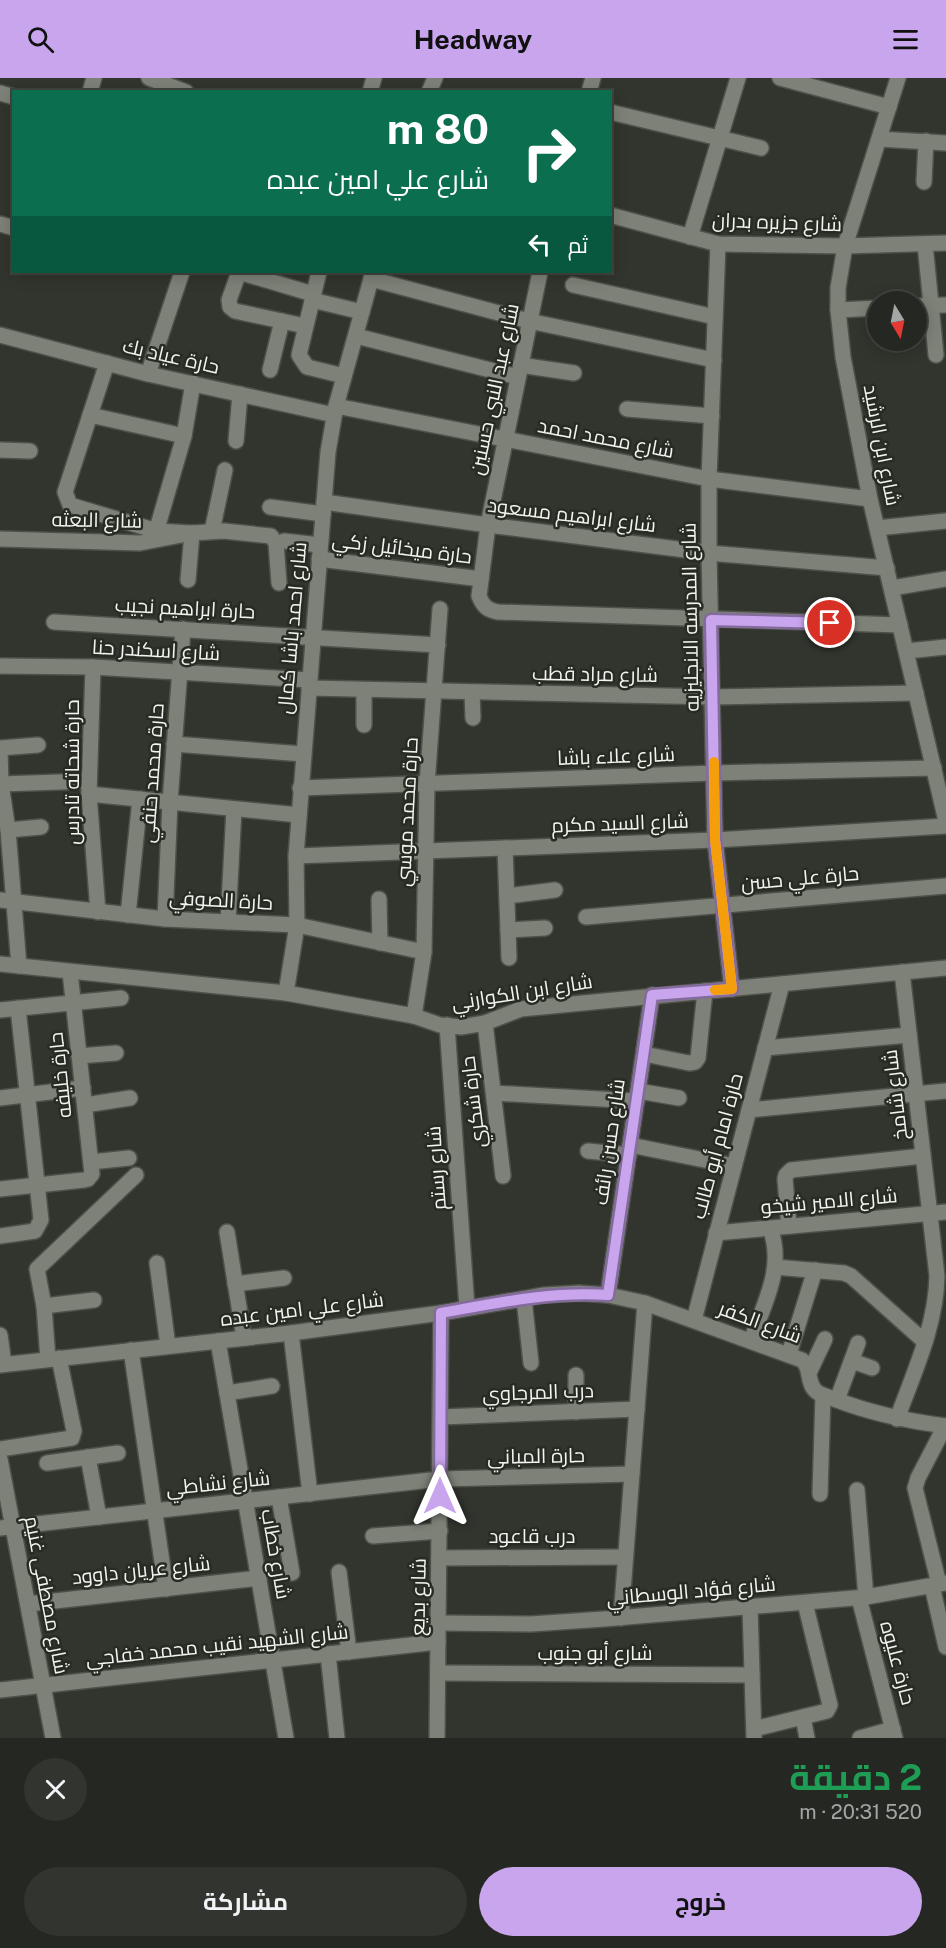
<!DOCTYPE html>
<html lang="ar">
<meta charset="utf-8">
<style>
body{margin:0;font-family:"Public Sans",Cairo,sans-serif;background:#31342f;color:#f1f3f6;direction:rtl;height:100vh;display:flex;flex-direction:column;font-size:22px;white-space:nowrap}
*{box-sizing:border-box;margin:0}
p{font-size:20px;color:#a3a6a5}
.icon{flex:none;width:33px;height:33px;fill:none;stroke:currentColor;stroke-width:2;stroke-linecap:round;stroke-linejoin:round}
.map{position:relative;height:1660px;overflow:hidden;direction:ltr}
.details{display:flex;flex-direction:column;background:#252822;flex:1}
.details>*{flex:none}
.hud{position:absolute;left:12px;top:12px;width:600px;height:183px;border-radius:0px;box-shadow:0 3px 15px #0003,0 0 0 2px #424440;direction:rtl;background:#0b6e4f;color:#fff;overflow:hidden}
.needle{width:39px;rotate:170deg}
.controls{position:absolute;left:867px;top:213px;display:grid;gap:12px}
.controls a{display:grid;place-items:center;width:60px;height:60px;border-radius:50%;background:#252822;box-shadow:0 3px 15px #0003,0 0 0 2px #424440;font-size:30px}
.pin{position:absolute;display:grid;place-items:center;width:51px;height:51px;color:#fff;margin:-26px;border:3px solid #fff;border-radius:50%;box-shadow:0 2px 6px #0007}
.me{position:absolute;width:66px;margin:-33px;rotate:0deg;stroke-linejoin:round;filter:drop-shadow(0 0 4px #0008)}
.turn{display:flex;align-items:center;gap:21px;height:126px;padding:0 24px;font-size:27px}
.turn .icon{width:78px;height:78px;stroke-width:2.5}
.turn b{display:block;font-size:42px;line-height:51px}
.then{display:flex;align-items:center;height:57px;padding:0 24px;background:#0003;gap:12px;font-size:22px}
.round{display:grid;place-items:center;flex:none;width:63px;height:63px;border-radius:32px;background:#31342f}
.headline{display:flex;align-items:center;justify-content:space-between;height:102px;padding:0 24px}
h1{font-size:36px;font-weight:700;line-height:45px;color:#1e9e55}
.button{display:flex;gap:12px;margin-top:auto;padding:12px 24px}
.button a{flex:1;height:69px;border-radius:36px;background:#c9a5ee;color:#111;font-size:24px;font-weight:700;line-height:69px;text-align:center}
.button a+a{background:#31342f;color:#f1f3f6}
header{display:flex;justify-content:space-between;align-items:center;height:78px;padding:0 24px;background:#c9a5ee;color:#111;font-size:27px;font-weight:700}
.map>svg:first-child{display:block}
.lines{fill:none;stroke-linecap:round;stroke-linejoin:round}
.minor-casing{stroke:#4d5149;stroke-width:18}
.minor{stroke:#7d8177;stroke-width:15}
.route-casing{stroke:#836b9b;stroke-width:15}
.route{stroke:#c9a5ee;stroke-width:10}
.slow{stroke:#f59e0b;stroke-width:10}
.labels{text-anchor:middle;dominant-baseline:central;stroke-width:5;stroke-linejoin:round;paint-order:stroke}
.street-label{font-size:20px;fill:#f2f5ef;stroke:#272b23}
</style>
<header><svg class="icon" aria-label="menu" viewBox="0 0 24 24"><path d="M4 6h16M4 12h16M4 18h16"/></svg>Headway<svg class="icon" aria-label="search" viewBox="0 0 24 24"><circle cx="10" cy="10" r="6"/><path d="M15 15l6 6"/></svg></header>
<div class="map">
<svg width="946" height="1660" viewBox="0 0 946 1660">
<rect width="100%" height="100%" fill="#31352d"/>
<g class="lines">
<g class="minor-casing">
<g id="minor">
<polyline points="149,0 186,14"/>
<polyline points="780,0 889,29"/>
<polyline points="898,0 845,168 838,210 838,232 843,279 870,421 946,743"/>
<polyline points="90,14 94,0"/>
<polyline points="370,14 374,0"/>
<polyline points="429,14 435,0"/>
<polyline points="589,14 593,0"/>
<polyline points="0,15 14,19"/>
<polyline points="610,34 761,70"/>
<polyline points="879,61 946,65"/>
<polyline points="924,104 926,63"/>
<polyline points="610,137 718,166 845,168 946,165"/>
<polyline points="0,146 14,150"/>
<polyline points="690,159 738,0"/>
<polyline points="718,166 709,401 709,475 715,762 732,911"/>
<polyline points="925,166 936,277"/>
<polyline points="239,194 229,222 230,229 235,233 305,248"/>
<polyline points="239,194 313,216"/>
<polyline points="319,194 299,277 307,289 344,298"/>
<path d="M540,194L488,447L479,518C483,528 487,532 498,534L900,547"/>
<polyline points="371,201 529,243 714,282"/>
<polyline points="573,207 715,239"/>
<polyline points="312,222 362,234"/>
<polyline points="916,228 946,227"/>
<polyline points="838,232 878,230"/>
<polyline points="0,257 148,296 334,337"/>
<polyline points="356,258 518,299"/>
<polyline points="107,285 65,414 70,427 157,453 192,455 224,453 271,458 276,465 279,505"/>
<polyline points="520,287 574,295"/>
<polyline points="270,292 282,243"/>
<polyline points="148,296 182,194"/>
<polyline points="336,328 709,401 870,421"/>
<polyline points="627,331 712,338"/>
<polyline points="90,337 184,358"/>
<polyline points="236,363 240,316"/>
<polyline points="0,372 30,373"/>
<polyline points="324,424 488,447 709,475 887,490"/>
<polyline points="270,429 323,436"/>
<polyline points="877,450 946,443"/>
<polyline points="212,453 225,392"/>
<polyline points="0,461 140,465 192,455 188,502"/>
<polyline points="154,461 184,358 193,305"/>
<polyline points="284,463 320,467"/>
<polyline points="319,481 481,501"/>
<polyline points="892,510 946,501"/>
<polyline points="54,544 438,567"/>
<polyline points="907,573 946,569"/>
<polyline points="0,588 93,589 309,602"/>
<polyline points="93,589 89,716 98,834"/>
<polyline points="309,610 713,619 916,615"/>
<polyline points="364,612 364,647"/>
<polyline points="472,615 473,640"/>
<polyline points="174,666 303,676"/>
<polyline points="0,670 38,667"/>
<polyline points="0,672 1,706 8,752 19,888"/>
<polyline points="1,706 89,703"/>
<polyline points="300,710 714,695 934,690"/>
<polyline points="89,716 299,737"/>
<polyline points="8,752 41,749"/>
<polyline points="505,770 509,880"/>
<polyline points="296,778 715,762 946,748"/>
<polyline points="507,818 555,812"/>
<polyline points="379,821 380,865"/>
<polyline points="0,822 165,841 297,847 424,874"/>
<polyline points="128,837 140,721"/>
<polyline points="586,839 946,808"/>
<polyline points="165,841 170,724 183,551"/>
<polyline points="228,844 234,731"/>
<polyline points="508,852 545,850"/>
<polyline points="0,886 286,915 414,938 440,947 461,949 485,945 521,931 946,890"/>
<polyline points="286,915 297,847 296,778 328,374 336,328 373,194"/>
<polyline points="0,932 121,920"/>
<polyline points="414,938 424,874 427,706 440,531"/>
<polyline points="485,945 503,1098"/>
<polyline points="447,947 467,1230"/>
<polyline points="765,970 909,957"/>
<polyline points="644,976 689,985 695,984 698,980 705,913"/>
<polyline points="79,978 116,975"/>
<polyline points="638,1013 679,1020"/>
<polyline points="494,1015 637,1023"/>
<polyline points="0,1020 83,1010"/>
<polyline points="85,1027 130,1020"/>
<polyline points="749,1032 946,1013"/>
<polyline points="630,1067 734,1088"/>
<polyline points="588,1073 629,1077"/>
<polyline points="91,1084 129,1080"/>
<polyline points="0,1111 84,1102 88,1101 92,1096 70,894"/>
<polyline points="789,1148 785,1101 786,1097 791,1092 923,1078"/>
<polyline points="227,1154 244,1260"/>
<polyline points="716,1155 946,1134"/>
<polyline points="0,1158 35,1153 41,1142 18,930"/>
<polyline points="157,1185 168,1268"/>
<polyline points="775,1189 844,1195 851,1198 925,1264"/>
<polyline points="235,1206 284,1200"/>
<polyline points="608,1217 652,917"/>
<polyline points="524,1221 531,1285"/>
<polyline points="44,1228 94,1222"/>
<polyline points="694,1242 782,906"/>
<polyline points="291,1255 310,1416"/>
<polyline points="0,1257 4,1286"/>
<polyline points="218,1263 286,1660"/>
<path d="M751,1263C764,1225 785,1190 770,1150"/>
<polyline points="131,1272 166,1511"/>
<polyline points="789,1276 815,1192"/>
<polyline points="48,1281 44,1228 37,1191 136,1097"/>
<polyline points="852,1283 872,1290"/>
<path d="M0,1287L291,1255L441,1235L544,1217L579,1215L608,1217L645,1225L802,1282C812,1290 806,1306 817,1314C821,1317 829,1319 834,1321C870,1335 907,1343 946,1348"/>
<polyline points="809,1295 825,1261"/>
<polyline points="227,1315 272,1308"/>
<polyline points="837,1322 858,1265"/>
<polyline points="576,1334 576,1297"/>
<polyline points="441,1339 637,1331"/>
<path d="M897,1341C914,1294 936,1248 937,1198L902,894"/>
<polyline points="0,1371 72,1360 74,1353 59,1280"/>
<polyline points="88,1379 99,1439"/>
<polyline points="0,1381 53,1660"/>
<polyline points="47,1385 118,1375"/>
<polyline points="857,1412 866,1519"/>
<polyline points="820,1416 823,1317"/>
<polyline points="279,1419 292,1495"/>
<polyline points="0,1450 440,1401 632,1396"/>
<polyline points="373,1458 440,1453"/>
<polyline points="439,1480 625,1479"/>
<polyline points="339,1494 349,1574"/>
<polyline points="939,1506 915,1410 918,1400 945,1348"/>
<polyline points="932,1508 946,1569"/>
<polyline points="859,1520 895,1660"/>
<polyline points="28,1526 259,1500"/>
<polyline points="750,1529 754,1660"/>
<polyline points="621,1540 645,1225"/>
<polyline points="439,1545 531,1546 604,1541 866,1519 946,1505"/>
<polyline points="328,1576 337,1660"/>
<polyline points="438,1595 752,1597"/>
<polyline points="0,1612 438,1564"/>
<polyline points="803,1639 807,1660"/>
<polyline points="754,1651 827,1633 830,1627 805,1525"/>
<polyline points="437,1660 441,1235"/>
<polyline points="860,1660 893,1651"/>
</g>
</g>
<use href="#minor" class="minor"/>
</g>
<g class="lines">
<g class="route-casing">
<path id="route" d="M440,1418L441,1235C497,1225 551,1213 608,1217L652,917L732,911L715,762L711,542L830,545"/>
</g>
<use href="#route" class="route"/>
<polyline class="slow" points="714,684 715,762 732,911 715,912"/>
</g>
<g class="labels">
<g class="street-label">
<text transform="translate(777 144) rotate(2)">شارع جزيره بدران</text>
<text transform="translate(171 278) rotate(13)">حارة عياد بك</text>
<text transform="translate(494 311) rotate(-78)">شارع عبد النبي حسنين</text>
<text transform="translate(606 360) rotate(11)">شارع محمد احمد</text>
<text transform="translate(882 367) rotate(79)">شارع ابن الرشيد</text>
<text transform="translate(572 437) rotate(7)">شارع ابراهيم مسعود</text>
<text transform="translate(97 442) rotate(1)">شارع البعثه</text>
<text transform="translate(402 470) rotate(7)">حارة ميخائيل زكي</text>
<text transform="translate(185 530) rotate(3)">حارة ابراهيم نجيب</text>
<text transform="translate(690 539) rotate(-91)">شارع المدرسه الانجليزيه</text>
<text transform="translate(292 550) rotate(-85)">شارع احمد باشا كمال</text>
<text transform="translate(156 572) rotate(3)">شارع اسكندر حنا</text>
<text transform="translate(595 596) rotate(1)">شارع مراد قطب</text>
<text transform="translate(616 678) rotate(-2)">شارع علاء باشا</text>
<text transform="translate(72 694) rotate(-90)">حارة شحاته تادرس</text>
<text transform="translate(152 695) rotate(-86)">حارة محمد حنفي</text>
<text transform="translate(407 734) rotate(-87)">حارة محمد موسي</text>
<text transform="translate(620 745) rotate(-2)">شارع السيد مكرم</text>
<text transform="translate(800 800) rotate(-5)">حارة علي حسن</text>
<text transform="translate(221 822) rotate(3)">حارة الصوفي</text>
<text transform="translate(522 914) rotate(-9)">شارع ابن الكوارني</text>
<text transform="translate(60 997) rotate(-96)">حارة خليفه</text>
<text transform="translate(895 1017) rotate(-97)">شارع شامخ</text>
<text transform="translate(473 1024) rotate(-97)">حارة شكري</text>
<text transform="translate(609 1064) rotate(-82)">شارع حسن رائف</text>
<text transform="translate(717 1068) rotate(-75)">حارة امام أبو طالب</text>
<text transform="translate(436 1090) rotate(-94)">شارع رستم</text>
<text transform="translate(829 1123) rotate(-5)">شارع الامير شيخو</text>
<text transform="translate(302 1231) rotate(-7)">شارع علي امين عبده</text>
<text transform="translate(760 1244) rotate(20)">شارع الكفر</text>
<text transform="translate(538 1314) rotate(-2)">درب المرجاوي</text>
<text transform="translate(536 1378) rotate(-1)">حارة المباني</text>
<text transform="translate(218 1405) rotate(-6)">شارع نشاطي</text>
<text x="532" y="1458">درب قاعود</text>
<text transform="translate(276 1476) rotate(80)">شارع خطاب</text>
<text transform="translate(141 1492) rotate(-6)">شارع عريان داوود</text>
<text transform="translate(691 1513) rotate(-5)">شارع فؤاد الوسطاني</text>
<text transform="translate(47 1517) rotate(79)">شارع مصطفى غنيم</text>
<text transform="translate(418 1519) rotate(-89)">شارع بديع</text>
<text transform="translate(217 1567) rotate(-6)">شارع الشهيد نقيب محمد خفاجي</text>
<text x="595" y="1575">شارع أبو جنوب</text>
<text transform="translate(898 1585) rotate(75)">حارة عليوه</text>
</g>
</g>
</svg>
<div class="controls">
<a><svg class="needle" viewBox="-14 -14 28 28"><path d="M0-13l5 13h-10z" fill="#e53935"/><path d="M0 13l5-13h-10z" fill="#a3a6a5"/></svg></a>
</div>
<div class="pin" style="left:830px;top:545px;background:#d93025"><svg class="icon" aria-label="arrive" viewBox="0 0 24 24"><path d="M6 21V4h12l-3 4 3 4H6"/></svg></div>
<svg class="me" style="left:440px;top:1418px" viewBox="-20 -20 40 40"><path d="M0-17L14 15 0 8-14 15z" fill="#c9a5ee" stroke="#fff" stroke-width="4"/></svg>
<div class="hud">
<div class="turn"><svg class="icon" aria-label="right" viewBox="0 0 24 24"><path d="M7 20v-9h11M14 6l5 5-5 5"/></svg><div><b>80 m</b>شارع علي امين عبده</div></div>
<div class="then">ثم<svg class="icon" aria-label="left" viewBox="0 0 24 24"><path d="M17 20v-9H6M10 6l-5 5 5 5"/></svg></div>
</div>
</div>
<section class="details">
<div class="headline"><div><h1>2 دقيقة</h1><p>520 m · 20:31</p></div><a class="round"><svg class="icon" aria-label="close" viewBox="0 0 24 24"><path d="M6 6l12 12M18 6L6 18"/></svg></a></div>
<div class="button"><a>خروج</a><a>مشاركة</a></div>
</section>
